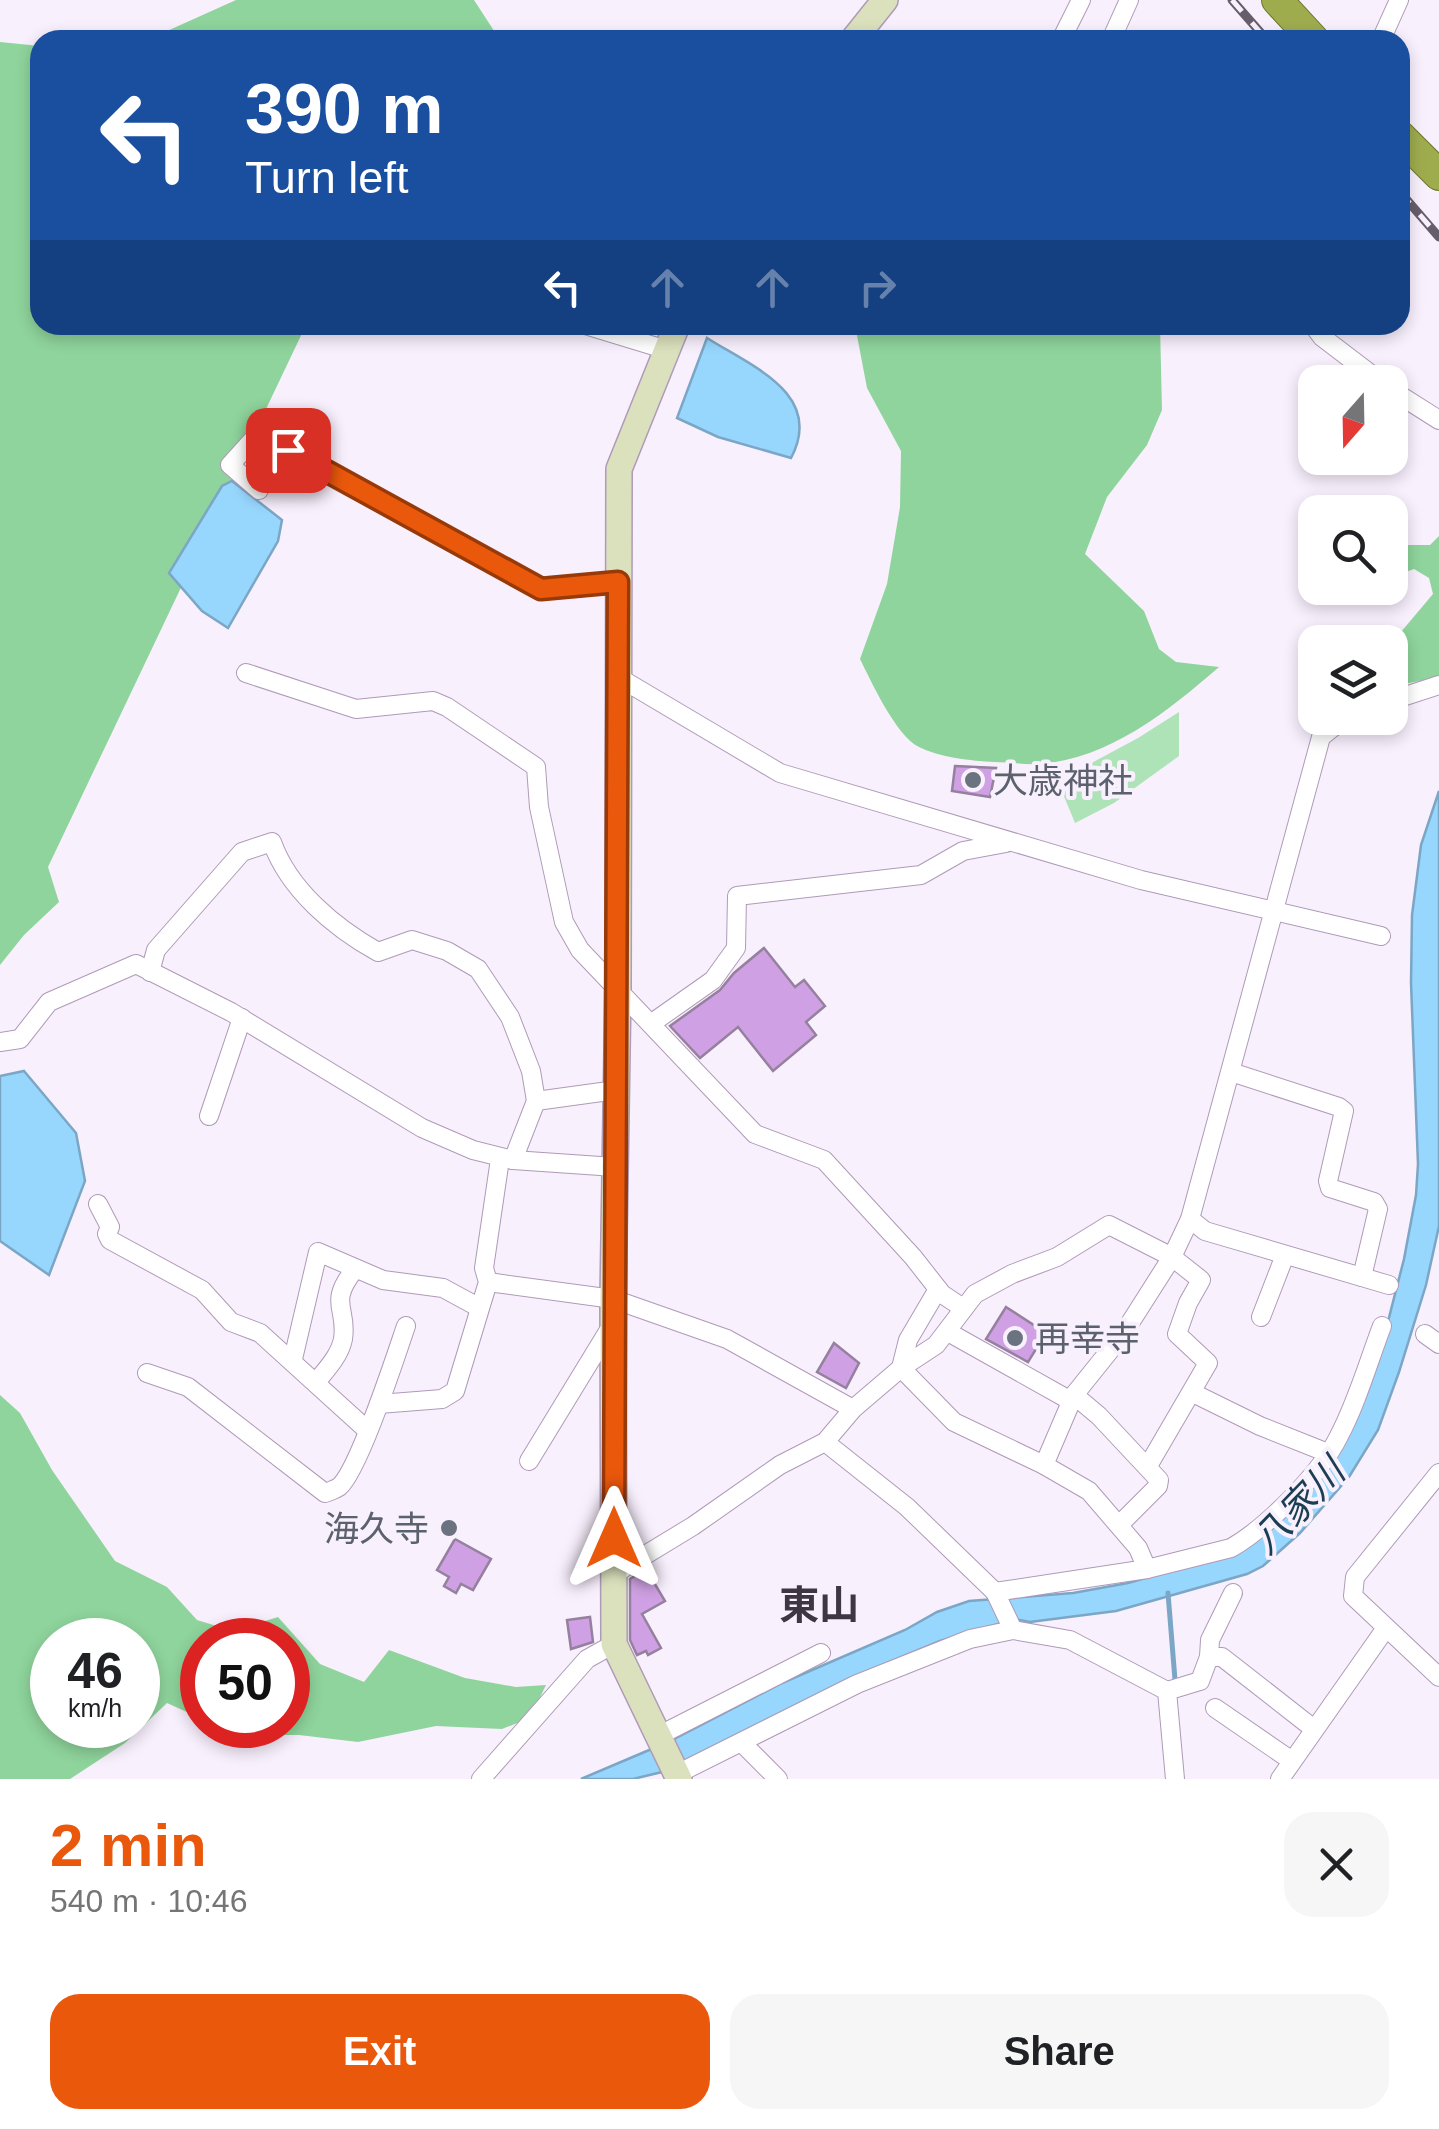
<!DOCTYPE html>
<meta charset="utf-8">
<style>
body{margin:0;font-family:Arial,"Noto Sans JP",sans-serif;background:#f6f6f6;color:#202124;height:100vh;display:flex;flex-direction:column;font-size:38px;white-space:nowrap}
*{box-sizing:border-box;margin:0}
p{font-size:32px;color:#757577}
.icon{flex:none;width:55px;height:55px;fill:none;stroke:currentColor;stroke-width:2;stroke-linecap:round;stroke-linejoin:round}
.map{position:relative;height:1779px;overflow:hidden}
.side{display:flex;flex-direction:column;background:#fff;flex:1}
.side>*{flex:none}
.banner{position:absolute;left:30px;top:30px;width:1380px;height:305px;border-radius:30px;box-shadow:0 5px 15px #0003;background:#1a4fa0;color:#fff;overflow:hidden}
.needle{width:65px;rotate:200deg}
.buttons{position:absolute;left:1298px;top:365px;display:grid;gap:20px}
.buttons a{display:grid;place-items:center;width:110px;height:110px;border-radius:20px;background:#fff;box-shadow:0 5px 15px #0003;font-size:50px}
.speed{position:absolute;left:30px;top:1618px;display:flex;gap:20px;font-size:50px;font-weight:700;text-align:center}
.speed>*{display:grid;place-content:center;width:130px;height:130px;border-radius:50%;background:#fff;box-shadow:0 5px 15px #0003;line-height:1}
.speed small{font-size:25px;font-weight:400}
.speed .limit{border:15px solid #d22;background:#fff;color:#111}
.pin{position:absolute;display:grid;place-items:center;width:85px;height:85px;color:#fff;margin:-42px;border-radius:20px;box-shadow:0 5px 15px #0006}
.me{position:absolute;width:110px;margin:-55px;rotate:0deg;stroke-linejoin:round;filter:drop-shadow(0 0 8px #0008)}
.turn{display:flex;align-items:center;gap:35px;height:210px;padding:0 50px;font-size:45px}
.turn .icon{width:130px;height:130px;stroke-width:2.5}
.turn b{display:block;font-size:70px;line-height:85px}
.lanes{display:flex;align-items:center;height:95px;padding:0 50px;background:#0003;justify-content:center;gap:50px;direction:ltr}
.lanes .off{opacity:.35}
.round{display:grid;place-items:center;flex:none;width:105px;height:105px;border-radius:30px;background:#f6f6f6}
.overview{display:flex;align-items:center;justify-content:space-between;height:170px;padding:0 50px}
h1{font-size:60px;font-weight:800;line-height:75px;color:#ea580c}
.button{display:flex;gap:20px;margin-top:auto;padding:20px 50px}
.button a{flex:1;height:115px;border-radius:30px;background:#ea580c;color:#fff;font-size:40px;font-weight:800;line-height:115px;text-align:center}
.button a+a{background:#f6f6f6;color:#202124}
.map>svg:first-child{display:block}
.green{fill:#ade3b6}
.forest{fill:#8fd49c;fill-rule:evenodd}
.water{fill:#97d6fd;stroke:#7ca6c5;stroke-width:2.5}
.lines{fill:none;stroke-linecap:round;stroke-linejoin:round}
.stream{stroke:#7ca6c5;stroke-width:5}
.building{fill:#cfa0e3;stroke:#95819e;stroke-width:2.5}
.minor-casing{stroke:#af9ab8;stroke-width:20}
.secondary-casing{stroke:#af9ab8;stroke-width:28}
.trunk-casing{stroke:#6d752d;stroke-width:32}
.minor{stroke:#fff;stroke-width:18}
.secondary{stroke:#dbe0bd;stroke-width:25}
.trunk{stroke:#9fac4e;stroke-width:30}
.rail-casing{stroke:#675e6b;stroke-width:9}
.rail{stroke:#f9f0fd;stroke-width:5;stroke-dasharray:15;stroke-linecap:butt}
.route-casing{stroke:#983908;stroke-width:25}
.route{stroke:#ea580c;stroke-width:18}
.worship-dot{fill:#6b7280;stroke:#f9f0fd;stroke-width:4}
.labels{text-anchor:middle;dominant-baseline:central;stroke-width:8;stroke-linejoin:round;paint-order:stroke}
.worship-label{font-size:35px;fill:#5b616d;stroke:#f9f0fd;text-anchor:start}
.water-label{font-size:38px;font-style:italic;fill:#1b3e53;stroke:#f9f0fd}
.quarter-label{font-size:40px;font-weight:bold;fill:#3e3642;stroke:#f9f0fd}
</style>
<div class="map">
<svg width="1439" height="1779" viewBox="0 0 1439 1779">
<rect width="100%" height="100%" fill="#f9f0fd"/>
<polygon class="green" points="1179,712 1179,756 1114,803 1075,823 1061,789 1071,774 1138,738"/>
<g class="forest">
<polygon points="236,0 474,0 500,40 147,40"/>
<polygon points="0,42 40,46 40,325 306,325 48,867 59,902 24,935 0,965"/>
<path d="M855,325H1160L1162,410L1147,445L1107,497L1085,554L1144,611L1159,649L1176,662L1219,667C1167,712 1110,758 1040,764C1025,765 1009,762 994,762C971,761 939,757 919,747C896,736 871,681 860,659L887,584L900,507L901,451L867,388Z"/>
<polygon points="1439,536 1439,677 1390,687 1390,645 1433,594 1429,578 1414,569 1400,574 1390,571 1390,564 1407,545 1430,545"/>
<path d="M0,1395L20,1413L52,1470L115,1561L167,1587L197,1620L233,1631L278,1617L320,1664L364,1682L389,1650L465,1678L516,1687L546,1685L530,1718L502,1729L436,1726L358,1742L299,1735H246L219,1725H288V1640H202V1719L167,1703L125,1743L70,1779H0ZM52,1640H138V1725H52Z"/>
</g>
<g class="water">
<path d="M707,338C751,366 825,394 791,458L718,437L677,418Z"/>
<polygon points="232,481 282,520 278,541 228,628 202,611 169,573 222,486"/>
<polygon points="1439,791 1439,1226 1426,1285 1399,1372 1378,1430 1349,1477 1300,1533 1263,1566 1247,1574 1116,1611 1030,1622 1015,1619 940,1641 844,1681 662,1772 633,1779 581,1779 668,1742 782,1683 905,1630 937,1612 969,1601 1073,1593 1128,1583 1227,1555 1296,1501 1384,1337 1404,1259 1416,1195 1418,1164 1411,983 1412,915 1421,845"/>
<polygon points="24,1071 76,1133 85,1181 49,1275 0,1241 0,1076"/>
</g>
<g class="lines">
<polyline class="stream" points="1168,1593 1175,1680"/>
</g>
<g class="building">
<polygon points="955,766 996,768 990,797 952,791"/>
<polygon points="764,948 795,987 804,980 825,1006 806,1022 816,1035 773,1071 738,1027 700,1058 670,1026 720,990 734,973"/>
<polygon points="1006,1307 1046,1333 1028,1362 986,1339"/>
<polygon points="834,1343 859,1363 846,1388 817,1372"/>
<polygon points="455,1539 491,1559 473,1590 461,1584 456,1593 444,1586 449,1577 437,1570"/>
<polygon points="646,1569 665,1601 642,1614 661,1648 648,1655 646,1651 637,1655 630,1640 630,1579"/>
<polygon points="590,1617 593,1642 571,1649 567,1620"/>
</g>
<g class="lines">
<g class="minor-casing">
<g id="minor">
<polyline points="1061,40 1081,0"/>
<polyline points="1111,40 1129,0"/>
<polyline points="1381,40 1399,0"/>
<polyline points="585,325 667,350"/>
<polyline points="1313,325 1322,337 1381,382"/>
<polyline points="1390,389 1439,420"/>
<polyline points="259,490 230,465 258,434 541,589 617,582"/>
<polyline points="246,673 356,709 433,701 447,707 536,767 539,807 564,922 580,950 755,1134 824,1160 913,1257 942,1294 963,1308"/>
<polyline points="618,677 780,773 1141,880 1381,936"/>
<polyline points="1390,701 1439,685"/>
<polyline points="652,1023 713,980 736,948 737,896 921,875 963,851 1006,843"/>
<path d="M0,1042L20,1039L49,1002L136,964L231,1012L422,1128L473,1150L513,1160L536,1101L531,1071L510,1017L478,969L447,951L412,940L378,952C335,928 289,890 272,842L242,852L156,950L150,972"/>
<polyline points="1231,1072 1339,1107 1344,1111 1328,1181 1330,1188 1374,1202 1378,1209 1362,1277"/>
<polyline points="536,1101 616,1090"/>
<polyline points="209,1116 242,1018"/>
<polyline points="513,1160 615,1167"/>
<polyline points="98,1204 110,1227 107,1234 110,1240 202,1290 231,1322 260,1333 367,1430"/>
<polyline points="1190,1219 1205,1231 1389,1285"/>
<polyline points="488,1282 613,1299 727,1339 853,1409"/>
<polyline points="938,1289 908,1340 901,1368 954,1422 1044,1465 1089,1491 1138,1548 1147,1569"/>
<polyline points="1261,1317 1285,1255"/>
<polyline points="948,1332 1071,1401"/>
<polyline points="1425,1334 1439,1344"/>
<polyline points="293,1359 318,1252 383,1280 443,1288 478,1307"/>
<path d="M147,1373L188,1387L325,1493C326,1493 338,1488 339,1487C359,1470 396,1355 406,1326"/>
<path d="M317,1381C327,1369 340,1355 343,1339C348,1307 327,1304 355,1269"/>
<polyline points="1193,1393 1260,1426 1328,1453"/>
<polyline points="1074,1395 1099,1416 1159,1480 1158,1486 1119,1525"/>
<polyline points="379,1404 442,1399 455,1391 488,1282 484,1268 500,1159"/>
<polyline points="825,1442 907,1507 995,1592 1013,1630"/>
<polyline points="529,1461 612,1325"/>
<polyline points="1044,1465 1074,1395 1123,1334 1172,1257 1201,1280 1188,1303 1177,1334 1208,1363 1148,1466"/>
<polyline points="1439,1473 1355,1577 1353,1596 1439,1677"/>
<polyline points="614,1574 693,1526 780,1465 825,1442 853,1409 901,1368 936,1345 975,1294 1012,1274 1057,1257 1109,1225 1172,1257 1190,1219 1321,737 1345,718"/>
<path d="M995,1592L1147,1569L1231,1548C1266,1528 1321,1473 1339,1436C1357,1402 1368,1363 1382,1326"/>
<polyline points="1209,1657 1222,1657 1314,1729"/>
<polyline points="1167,1691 1200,1681 1209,1657 1210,1640 1233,1593"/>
<polyline points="1215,1708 1292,1761"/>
<polyline points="658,1736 821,1653"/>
<polyline points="742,1743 778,1779"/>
<polyline points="677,1774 857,1684 970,1639 1013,1630 1070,1640 1167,1691 1175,1779"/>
<polyline points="481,1779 587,1659 614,1644"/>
<polyline points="1280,1779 1386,1628"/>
</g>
</g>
<g class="secondary-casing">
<g id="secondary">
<polyline points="853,40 885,0"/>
<polyline points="677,325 619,469 618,989 613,1299 614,1644 679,1779"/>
</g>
</g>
<g class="trunk-casing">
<g id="trunk">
<polyline points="1277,0 1314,40"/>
<polyline points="1400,136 1439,175"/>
</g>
</g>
<use href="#minor" class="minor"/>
<use href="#secondary" class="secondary"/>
<use href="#trunk" class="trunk"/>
<g class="rail-casing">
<g id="rail">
<polyline points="1232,0 1267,40"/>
<polyline points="1400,192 1439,237"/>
</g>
</g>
<use href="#rail" class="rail"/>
</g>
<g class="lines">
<g class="route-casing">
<polyline id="route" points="288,450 541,589 618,582 614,1538"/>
</g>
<use href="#route" class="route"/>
</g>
<g class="worship-dot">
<circle cx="973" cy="780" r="10"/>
<circle cx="1015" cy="1338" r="10"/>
<circle cx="449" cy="1528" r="10"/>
</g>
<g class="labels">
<g class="worship-label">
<text x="993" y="780">大歳神社</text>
<text x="1035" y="1338">再幸寺</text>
<text x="429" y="1528" text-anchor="end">海久寺</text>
</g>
<g class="water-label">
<text transform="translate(1298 1506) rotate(-46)">八家川</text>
</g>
<g class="quarter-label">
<text x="819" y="1605">東山</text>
</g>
</g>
</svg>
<div class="buttons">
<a><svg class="needle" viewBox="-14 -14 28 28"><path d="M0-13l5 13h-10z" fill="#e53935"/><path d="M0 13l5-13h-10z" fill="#757577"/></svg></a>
<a><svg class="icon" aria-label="search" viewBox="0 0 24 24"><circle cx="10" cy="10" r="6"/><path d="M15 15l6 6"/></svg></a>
<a><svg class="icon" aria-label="layers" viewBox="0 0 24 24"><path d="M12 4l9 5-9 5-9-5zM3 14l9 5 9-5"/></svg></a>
</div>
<div class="speed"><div>46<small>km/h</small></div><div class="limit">50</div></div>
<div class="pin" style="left:288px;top:450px;background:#d93025"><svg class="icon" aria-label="arrive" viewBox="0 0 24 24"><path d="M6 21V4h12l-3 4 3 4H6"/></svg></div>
<svg class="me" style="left:614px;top:1538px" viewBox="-20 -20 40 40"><path d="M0-17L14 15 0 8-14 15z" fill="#ea580c" stroke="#fff" stroke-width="4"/></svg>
<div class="banner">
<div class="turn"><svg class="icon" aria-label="left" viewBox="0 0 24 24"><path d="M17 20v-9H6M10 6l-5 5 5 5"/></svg><div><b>390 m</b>Turn left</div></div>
<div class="lanes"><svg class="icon" aria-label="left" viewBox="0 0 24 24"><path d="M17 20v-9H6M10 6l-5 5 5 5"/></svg><svg class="icon off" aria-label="ahead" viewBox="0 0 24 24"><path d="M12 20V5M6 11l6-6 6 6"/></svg><svg class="icon off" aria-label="ahead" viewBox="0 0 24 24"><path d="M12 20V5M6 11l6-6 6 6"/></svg><svg class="icon off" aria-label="right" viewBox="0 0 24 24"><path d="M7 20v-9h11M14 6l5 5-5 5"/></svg></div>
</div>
</div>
<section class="side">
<div class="overview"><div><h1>2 min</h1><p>540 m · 10:46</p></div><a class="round"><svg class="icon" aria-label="close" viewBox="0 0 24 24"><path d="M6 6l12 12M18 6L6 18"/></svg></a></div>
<div class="button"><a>Exit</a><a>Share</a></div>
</section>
